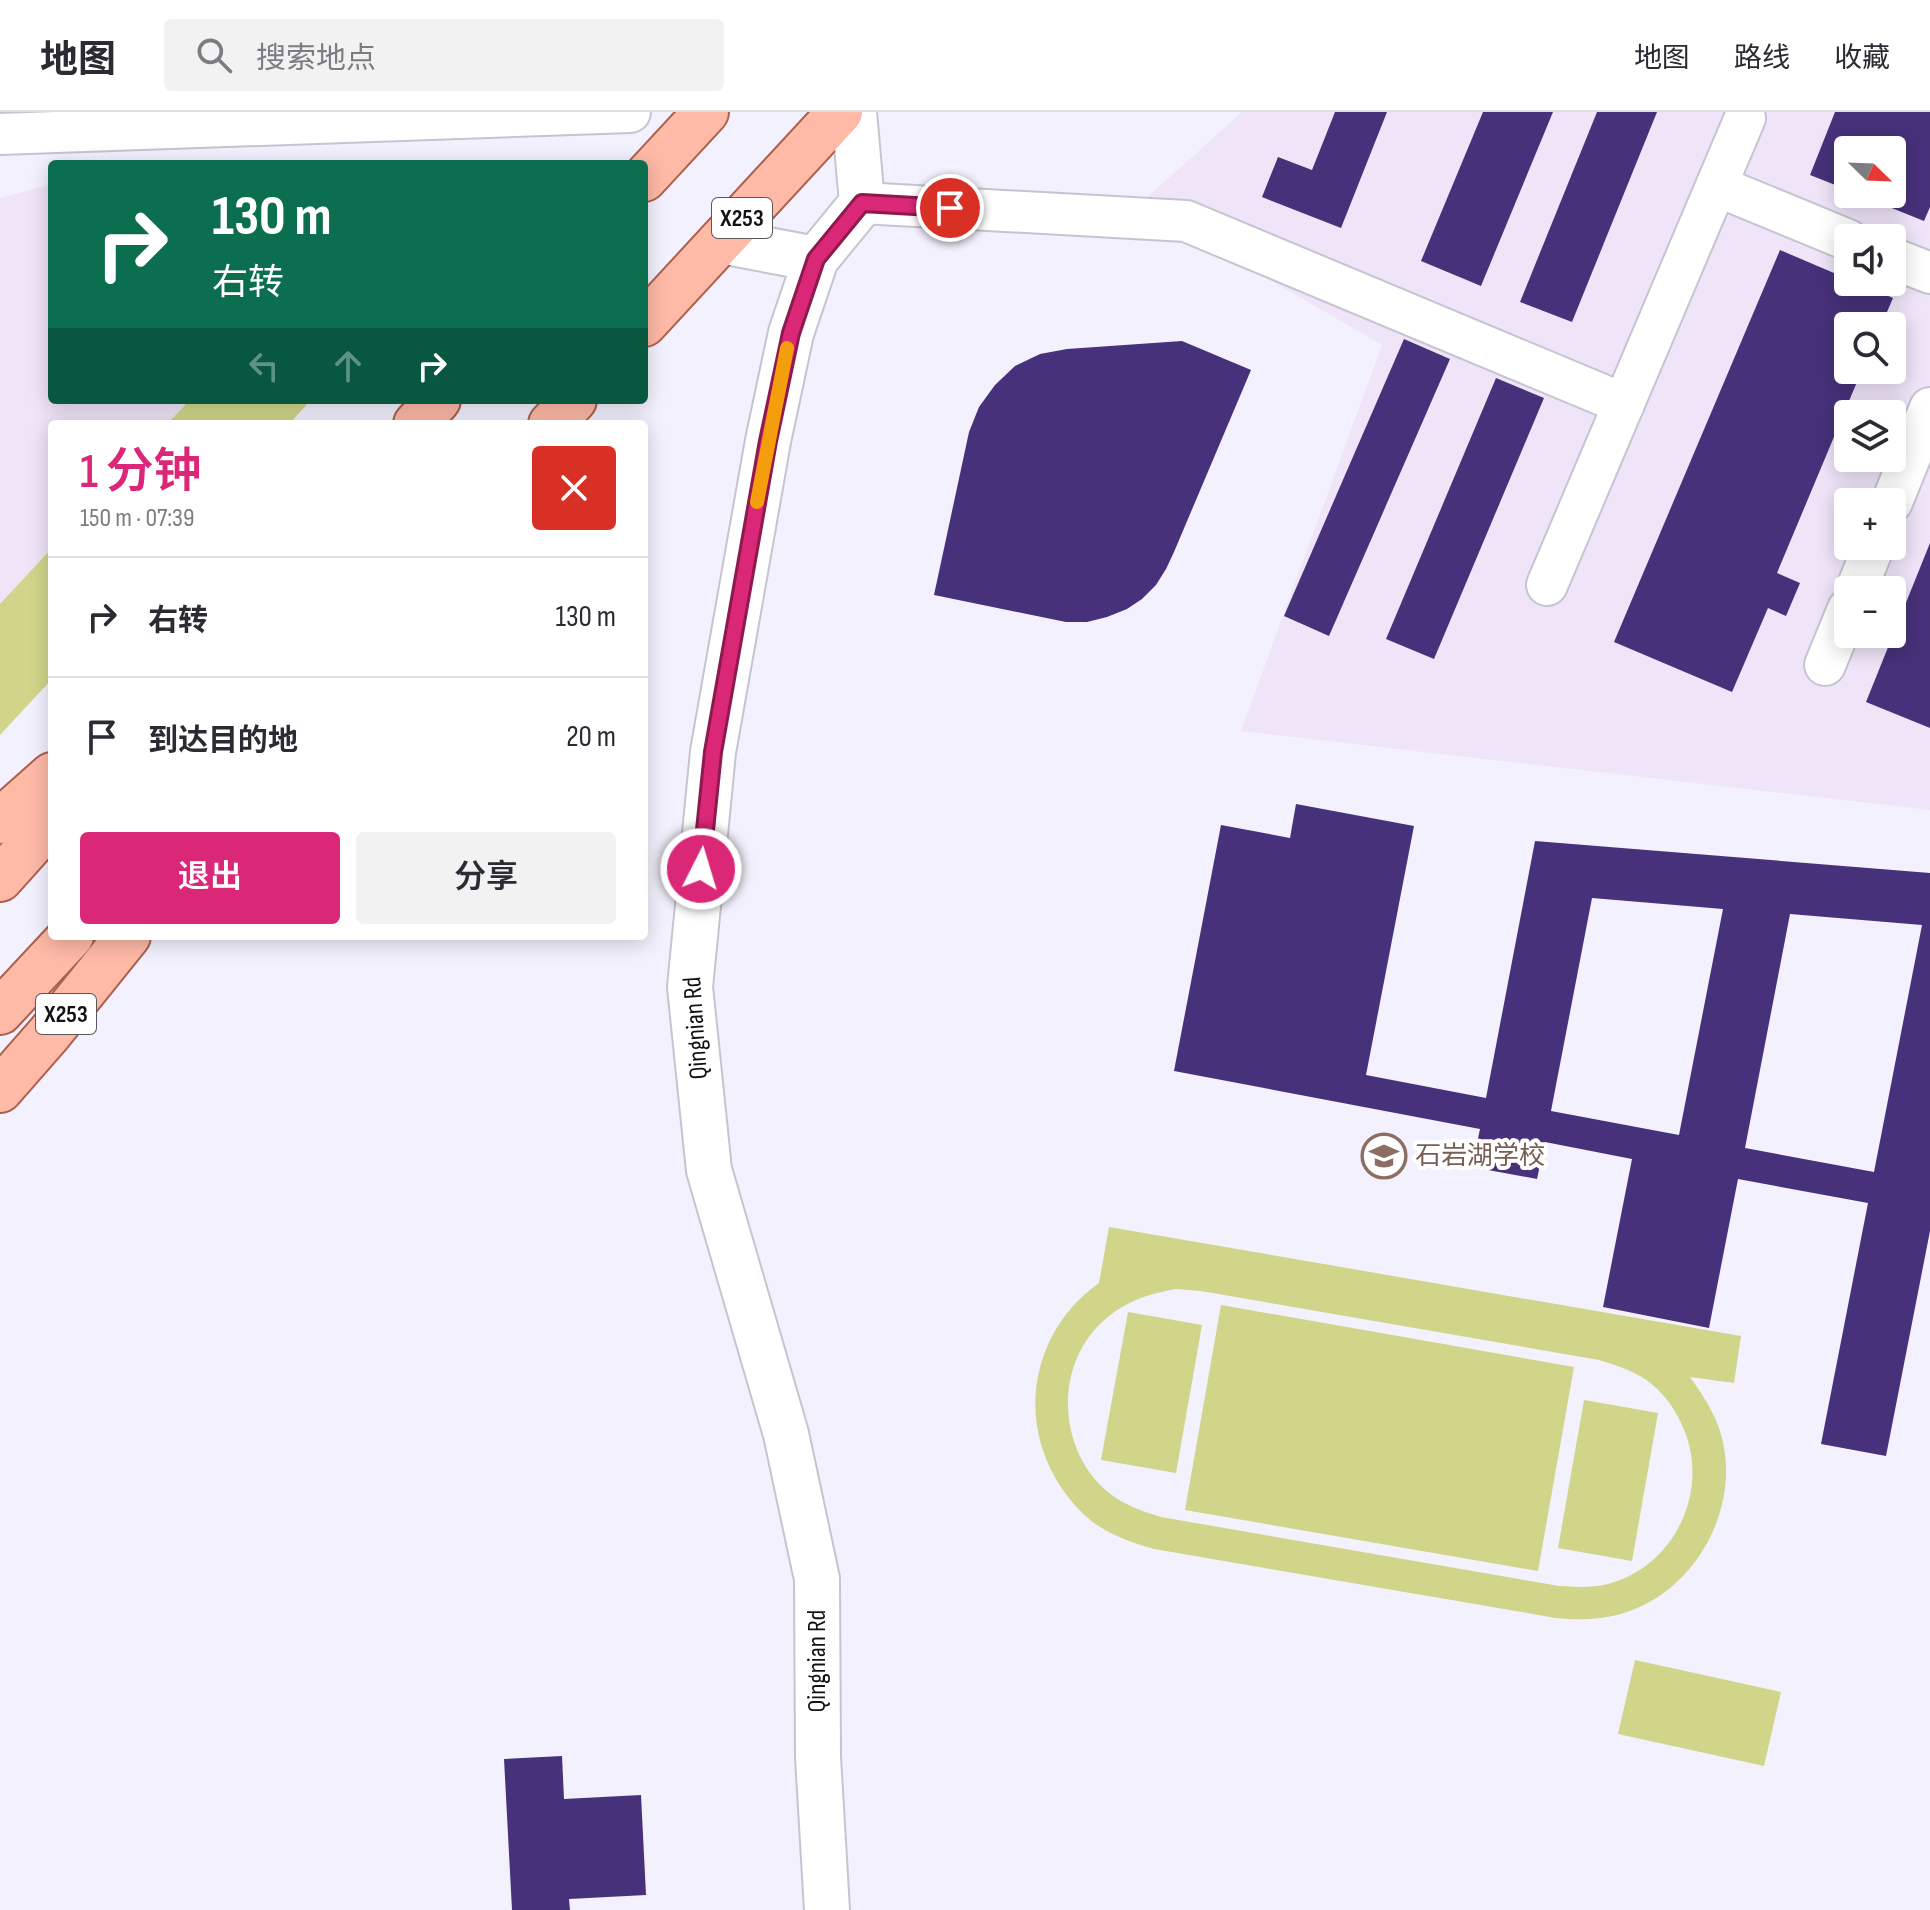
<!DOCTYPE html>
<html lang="zh">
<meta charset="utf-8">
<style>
body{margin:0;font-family:"Sofia Sans Condensed","Noto Sans SC",sans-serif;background:#f2f2f3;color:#2b2b33;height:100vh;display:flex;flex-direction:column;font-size:30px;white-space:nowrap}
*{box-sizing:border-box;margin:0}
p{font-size:26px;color:#7c7c81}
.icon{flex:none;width:44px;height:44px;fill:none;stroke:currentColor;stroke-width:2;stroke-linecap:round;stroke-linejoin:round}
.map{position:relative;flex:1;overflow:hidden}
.drawer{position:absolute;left:48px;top:308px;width:600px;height:520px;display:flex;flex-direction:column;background:#fff;border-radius:8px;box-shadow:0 4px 20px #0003}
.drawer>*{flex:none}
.banner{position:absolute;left:48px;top:48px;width:600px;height:244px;border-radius:8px;box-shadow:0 4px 20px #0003;background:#0b6e4f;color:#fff;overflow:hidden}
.needle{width:52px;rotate:113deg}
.controls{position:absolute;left:1834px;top:24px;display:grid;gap:16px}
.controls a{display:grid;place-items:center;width:72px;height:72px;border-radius:8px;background:#fff;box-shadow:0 4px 20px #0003;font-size:40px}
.pin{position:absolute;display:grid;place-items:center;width:68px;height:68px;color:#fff;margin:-34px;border:4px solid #fff;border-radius:50%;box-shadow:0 2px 8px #0007}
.me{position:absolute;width:88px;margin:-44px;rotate:5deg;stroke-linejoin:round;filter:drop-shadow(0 0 6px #0008)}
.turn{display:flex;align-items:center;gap:28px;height:168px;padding:0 32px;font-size:36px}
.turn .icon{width:104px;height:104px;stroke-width:2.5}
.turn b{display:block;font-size:56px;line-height:68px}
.lanes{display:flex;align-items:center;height:76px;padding:0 32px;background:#0003;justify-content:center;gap:40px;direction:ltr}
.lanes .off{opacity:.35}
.round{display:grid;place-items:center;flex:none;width:84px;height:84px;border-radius:8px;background:#f2f2f3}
.headline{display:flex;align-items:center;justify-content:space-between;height:136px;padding:0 32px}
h1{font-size:48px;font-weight:600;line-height:60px;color:#db2777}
.primary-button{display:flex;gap:16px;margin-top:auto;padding:16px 32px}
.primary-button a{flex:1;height:92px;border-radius:8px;background:#db2777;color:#fff;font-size:32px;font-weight:600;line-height:92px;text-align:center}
.primary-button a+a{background:#f2f2f3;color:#2b2b33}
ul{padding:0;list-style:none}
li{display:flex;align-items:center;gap:24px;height:120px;padding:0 32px;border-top:2px solid #e1e1e2}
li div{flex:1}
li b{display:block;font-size:30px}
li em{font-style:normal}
header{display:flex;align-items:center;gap:48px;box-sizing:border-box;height:112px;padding:0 40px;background:#fff;border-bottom:2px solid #e1e1e2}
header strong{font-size:38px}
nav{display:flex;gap:44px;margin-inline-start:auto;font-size:28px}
.search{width:560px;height:72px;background:#f2f2f3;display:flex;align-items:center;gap:20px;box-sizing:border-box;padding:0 28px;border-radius:8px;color:#7c7c81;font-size:30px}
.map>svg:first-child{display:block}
.industrial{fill:#efe4f8;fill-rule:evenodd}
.green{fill:#d0d58a;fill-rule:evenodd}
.building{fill:#47317a;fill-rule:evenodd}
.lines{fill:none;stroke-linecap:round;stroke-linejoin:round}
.minor-casing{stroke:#c7c4d2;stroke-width:44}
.tertiary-casing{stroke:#c7c4d2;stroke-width:48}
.primary-casing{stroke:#ab604e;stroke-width:48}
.minor{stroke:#fff;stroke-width:40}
.tertiary{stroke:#fff;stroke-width:44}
.primary{stroke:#feb9a7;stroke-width:44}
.route-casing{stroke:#8e194d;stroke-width:20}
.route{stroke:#db2777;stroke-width:14}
.slow{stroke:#f59e0b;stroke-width:14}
.labels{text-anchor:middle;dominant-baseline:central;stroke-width:8;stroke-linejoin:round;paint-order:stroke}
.shield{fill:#fff;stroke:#59585c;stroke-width:2}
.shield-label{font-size:24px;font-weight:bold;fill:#121116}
.street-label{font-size:26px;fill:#121116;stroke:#fff}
.education-label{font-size:26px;fill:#785e54;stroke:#fff;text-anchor:start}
</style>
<header>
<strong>地图</strong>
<div class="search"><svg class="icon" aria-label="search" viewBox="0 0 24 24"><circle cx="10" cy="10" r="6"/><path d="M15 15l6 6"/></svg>搜索地点</div>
<nav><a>地图</a><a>路线</a><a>收藏</a></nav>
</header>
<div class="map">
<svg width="1930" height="1798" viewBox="0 0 1930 1798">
<rect width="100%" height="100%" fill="#f3f1fd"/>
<g class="industrial">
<path d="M1242,0H1930V698L1241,619L1382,233L1140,92ZM1848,38H1892V82H1848ZM1848,126H1892V170H1848ZM1848,214H1892V258H1848ZM1848,302H1892V346H1848ZM1848,390H1892V434H1848ZM1848,478H1892V522H1848Z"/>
<polygon points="52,72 52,288 190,288 167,312 52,312 52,436 0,492 0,86"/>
</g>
<g class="green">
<polygon points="190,288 311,288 289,312 167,312"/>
<polygon points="52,436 52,567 0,623 0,492"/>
<path d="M1109,1115L1741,1224L1734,1271L1690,1265C1702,1282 1713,1298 1720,1319C1744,1395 1694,1484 1617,1503C1596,1508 1577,1508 1556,1506L1154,1437C1134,1431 1115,1425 1097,1413C1084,1404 1072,1391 1063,1378C1015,1310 1031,1219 1099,1171ZM1175,1177L1201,1179L1599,1248C1615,1253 1631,1258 1645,1267C1664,1280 1677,1299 1685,1320C1709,1382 1673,1455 1608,1472C1592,1476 1576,1475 1559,1474L1161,1405C1145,1400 1130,1395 1116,1386C1056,1346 1051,1250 1108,1205C1128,1188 1150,1182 1175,1177Z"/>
<polygon points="1221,1193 1574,1255 1538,1459 1185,1398"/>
<polygon points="1128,1200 1202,1213 1176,1361 1101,1348"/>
<polygon points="1584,1288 1658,1301 1632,1449 1558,1436"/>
<polygon points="1635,1548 1781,1580 1764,1654 1618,1622"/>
</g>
<g class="building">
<polygon points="1335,0 1387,0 1341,116 1262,85 1278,45 1312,58"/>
<polygon points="1483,0 1553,0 1481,174 1421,149"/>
<polygon points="1597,0 1657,0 1572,210 1520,190"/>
<polygon points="1835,0 1930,0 1930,95 1924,109 1857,82 1892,82 1892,38 1848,38 1848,78 1810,63"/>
<polygon points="1780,138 1848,167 1848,170 1856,170 1893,186 1881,214 1848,214 1848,258 1862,258 1777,461 1800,471 1786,504 1768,496 1732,580 1614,530"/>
<polygon points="1404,227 1450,247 1329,524 1284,504"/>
<polygon points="1182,229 1251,258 1174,440 1166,457 1156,473 1142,487 1127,497 1107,505 1087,510 1066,510 934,483 969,320 979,295 995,273 1015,254 1040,242 1067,237"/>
<polygon points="1496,266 1544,286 1434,547 1386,527"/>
<polygon points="1930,431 1930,616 1866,590"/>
<path d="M1296,692L1414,714L1366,963L1486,986L1535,729L1930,761V1119L1886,1344L1821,1332L1868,1091L1738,1067L1709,1216L1603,1195L1632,1047L1545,1030L1537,1067L1472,1055L1480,1017L1174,959L1221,713L1290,726ZM1592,786L1723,797L1679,1023L1551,999ZM1790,802L1922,813L1874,1060L1745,1036Z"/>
<polygon points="562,1644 564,1687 641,1683 646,1783 569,1787 570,1798 512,1798 504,1647"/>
</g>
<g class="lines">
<g class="minor-casing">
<g id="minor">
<polyline points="0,22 630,0"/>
<polyline points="1717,74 1848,128"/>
<polyline points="862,91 1186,109 1624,292"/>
<polyline points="1892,146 1930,161"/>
<polyline points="1892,390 1930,296"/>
<polyline points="1547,473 1745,6"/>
<polyline points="1856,478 1874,434"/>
<polyline points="1825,553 1848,497"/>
</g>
</g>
<g class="tertiary-casing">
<g id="tertiary">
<polyline points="721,129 816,147"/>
<polyline points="827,1798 818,1645 817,1467 786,1322 709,1058 690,875 713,640 768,329 791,221 816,147 862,91 854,0"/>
</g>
</g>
<g class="primary-casing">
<g id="primary">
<polyline points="644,67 706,0"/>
<polyline points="644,212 840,0"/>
<polyline points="416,312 438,288"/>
<polyline points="551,312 574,288"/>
<polyline points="0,709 52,663"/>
<polyline points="0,767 52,709"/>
<polyline points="0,900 71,824"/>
<polyline points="0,978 49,922 128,824"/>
</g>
</g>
<use href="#minor" class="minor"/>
<use href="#tertiary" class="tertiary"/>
<use href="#primary" class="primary"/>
</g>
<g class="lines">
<g class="route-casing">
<polyline id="route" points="701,757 713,640 768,329 791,221 816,147 862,91 950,96"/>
</g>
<use href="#route" class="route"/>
<polyline class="slow" points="757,390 787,236"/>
</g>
<defs>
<g id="school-ring" transform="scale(2.3)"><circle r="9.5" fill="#fff" stroke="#8d6e63" stroke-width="1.5"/><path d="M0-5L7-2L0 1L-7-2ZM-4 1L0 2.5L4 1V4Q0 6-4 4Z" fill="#8d6e63"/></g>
</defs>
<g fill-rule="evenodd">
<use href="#school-ring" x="1384" y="1044"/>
</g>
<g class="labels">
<g class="shield">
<rect x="712" y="86" width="60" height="40" rx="6"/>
<rect x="36" y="882" width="60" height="40" rx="6"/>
</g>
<g class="shield-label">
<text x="742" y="106">X253</text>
<text x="66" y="902">X253</text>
</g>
<g class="street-label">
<text transform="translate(696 916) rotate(-94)">Qingnian Rd</text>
<text transform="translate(817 1549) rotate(-90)">Qingnian Rd</text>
</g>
<g class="education-label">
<text x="1415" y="1044">石岩湖学校</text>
</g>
</g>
</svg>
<div class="controls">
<a><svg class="needle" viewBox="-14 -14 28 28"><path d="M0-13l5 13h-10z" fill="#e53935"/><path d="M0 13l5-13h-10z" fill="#7c7c81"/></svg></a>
<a><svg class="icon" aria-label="sound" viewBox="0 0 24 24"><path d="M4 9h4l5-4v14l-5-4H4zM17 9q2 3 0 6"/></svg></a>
<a><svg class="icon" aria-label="search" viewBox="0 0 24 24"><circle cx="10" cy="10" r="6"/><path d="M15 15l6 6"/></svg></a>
<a><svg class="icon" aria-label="layers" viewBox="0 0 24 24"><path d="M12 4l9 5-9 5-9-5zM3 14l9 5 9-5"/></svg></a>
<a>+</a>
<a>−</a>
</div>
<div class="pin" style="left:950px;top:96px;background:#d93025"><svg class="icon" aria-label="arrive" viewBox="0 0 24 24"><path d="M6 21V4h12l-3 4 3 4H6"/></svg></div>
<svg class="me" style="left:701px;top:757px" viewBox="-20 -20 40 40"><circle r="17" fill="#db2777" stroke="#fff" stroke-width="3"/><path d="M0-11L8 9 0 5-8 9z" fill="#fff"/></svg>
<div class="banner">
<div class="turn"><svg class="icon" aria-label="right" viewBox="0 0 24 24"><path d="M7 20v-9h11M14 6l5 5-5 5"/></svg><div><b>130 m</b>右转</div></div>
<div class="lanes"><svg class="icon off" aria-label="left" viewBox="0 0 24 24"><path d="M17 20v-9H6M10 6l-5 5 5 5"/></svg><svg class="icon off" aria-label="ahead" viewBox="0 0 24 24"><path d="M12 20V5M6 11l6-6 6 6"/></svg><svg class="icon" aria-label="right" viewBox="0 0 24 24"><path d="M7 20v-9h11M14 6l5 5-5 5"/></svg></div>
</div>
<section class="drawer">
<div class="headline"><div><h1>1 分钟</h1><p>150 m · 07:39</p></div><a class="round" style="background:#d93025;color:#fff"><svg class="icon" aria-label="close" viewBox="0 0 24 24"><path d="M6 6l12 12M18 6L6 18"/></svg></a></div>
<ul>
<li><svg class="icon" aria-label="right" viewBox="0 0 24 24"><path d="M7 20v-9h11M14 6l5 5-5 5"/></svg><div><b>右转</b></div><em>130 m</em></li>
<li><svg class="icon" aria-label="arrive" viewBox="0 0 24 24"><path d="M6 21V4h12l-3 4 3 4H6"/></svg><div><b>到达目的地</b></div><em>20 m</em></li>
</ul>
<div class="primary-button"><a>退出</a><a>分享</a></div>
</section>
</div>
